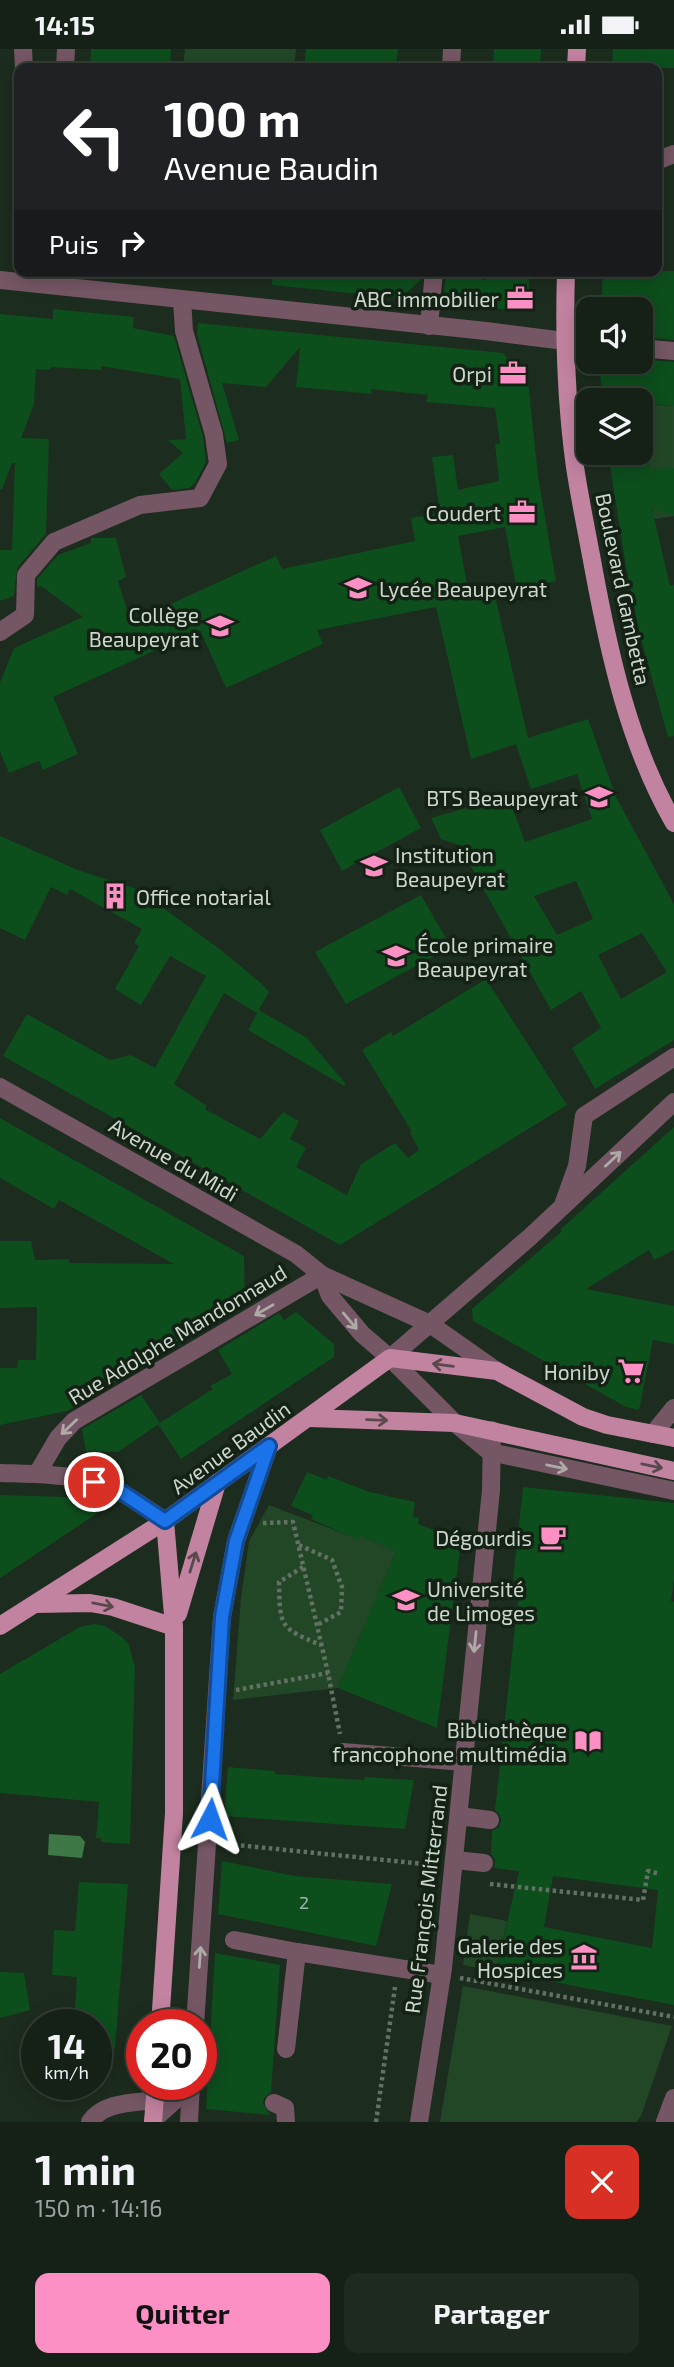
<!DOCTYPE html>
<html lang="fr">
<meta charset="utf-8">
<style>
body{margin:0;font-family:"Exo 2",sans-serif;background:#1e291f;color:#f1f3f6;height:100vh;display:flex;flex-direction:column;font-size:26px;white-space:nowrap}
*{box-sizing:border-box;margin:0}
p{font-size:23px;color:#9da3a1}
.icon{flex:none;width:38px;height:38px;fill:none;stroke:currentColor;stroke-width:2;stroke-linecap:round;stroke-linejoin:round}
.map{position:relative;height:2073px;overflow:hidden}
.details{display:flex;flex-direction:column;background:#152116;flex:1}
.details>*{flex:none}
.top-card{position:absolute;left:14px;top:14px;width:648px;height:214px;border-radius:14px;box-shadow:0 4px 18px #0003,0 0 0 2px #343e35;background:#202124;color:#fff;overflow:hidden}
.controls{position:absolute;left:576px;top:248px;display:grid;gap:14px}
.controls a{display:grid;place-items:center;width:77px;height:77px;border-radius:14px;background:#152116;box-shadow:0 4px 18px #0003,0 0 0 2px #343e35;font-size:35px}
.speed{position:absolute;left:21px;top:1960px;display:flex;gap:14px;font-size:35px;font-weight:700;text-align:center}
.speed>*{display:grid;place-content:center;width:91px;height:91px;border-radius:50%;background:#152116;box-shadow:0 4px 18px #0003,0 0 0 2px #343e35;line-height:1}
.speed small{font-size:18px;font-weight:400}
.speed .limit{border:10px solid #d22;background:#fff;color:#111}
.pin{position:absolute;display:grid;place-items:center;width:60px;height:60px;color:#fff;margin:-30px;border:4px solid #fff;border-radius:50%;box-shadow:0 2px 7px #0007}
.me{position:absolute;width:77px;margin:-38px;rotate:4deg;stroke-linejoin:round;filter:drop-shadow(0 0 5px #0008)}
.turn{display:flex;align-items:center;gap:24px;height:147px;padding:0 35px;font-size:32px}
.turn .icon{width:91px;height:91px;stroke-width:2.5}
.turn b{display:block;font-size:49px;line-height:60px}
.then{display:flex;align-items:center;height:66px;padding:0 35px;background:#0003;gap:14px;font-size:26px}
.round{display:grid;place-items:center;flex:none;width:74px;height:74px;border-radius:14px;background:#1e291f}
.head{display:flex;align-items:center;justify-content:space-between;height:119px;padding:0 35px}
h1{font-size:42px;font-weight:700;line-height:52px}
.cta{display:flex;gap:14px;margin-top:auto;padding:14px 35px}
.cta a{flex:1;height:80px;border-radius:14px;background:#fc8fc3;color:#111;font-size:28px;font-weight:700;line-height:80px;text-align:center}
.cta a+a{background:#1e291f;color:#f1f3f6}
.status{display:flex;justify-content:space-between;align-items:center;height:49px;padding:0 35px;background:#152116;direction:ltr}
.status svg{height:19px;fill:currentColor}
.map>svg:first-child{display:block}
.green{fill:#224727}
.water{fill:#3d7846}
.building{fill:#0d4e1d;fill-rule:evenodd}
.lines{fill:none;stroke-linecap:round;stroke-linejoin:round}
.path{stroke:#637164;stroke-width:4.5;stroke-dasharray:3.5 3.5;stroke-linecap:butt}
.minor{stroke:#755664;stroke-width:18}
.major{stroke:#c283a0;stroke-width:18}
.oneway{stroke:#aeaaa8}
.oneway2{stroke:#59494c}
.route-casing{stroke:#114b97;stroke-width:18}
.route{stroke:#1a73e8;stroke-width:12}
.labels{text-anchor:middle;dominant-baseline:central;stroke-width:7;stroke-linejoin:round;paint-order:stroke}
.number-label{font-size:18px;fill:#9db5a1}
.poi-label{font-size:21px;fill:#cdd7cd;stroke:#132214;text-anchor:end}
.street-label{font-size:21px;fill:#cdd7cd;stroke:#132214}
</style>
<div class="status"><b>14:15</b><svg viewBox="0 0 49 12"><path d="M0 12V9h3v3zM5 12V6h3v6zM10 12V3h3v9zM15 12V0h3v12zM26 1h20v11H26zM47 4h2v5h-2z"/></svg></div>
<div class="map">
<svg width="674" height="2073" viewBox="0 0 674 2073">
<rect width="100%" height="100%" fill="#1c2c1e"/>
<g class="green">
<polygon points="185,0 296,0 294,19 183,19"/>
<polygon points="653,356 674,357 674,467 654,470 649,435"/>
<polygon points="269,1456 358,1490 361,1485 365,1489 396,1502 338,1639 233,1651 241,1549 249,1492"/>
<polygon points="470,1865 507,1872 496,1922 463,1916"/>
<polygon points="463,1937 672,1977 641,2067 636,2073 440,2073"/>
</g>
<polygon class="water" points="49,1785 80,1787 85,1793 82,1809 48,1806"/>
<g class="building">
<polygon points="91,0 171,0 170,19 90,19"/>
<polygon points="306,0 398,0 396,19 304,19"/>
<polygon points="494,0 541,0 540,19 493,19"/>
<polygon points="613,0 674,0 674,19 612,19"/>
<polygon points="273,222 423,222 422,230 400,249 272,236"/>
<polygon points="485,222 530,222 528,255 520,262 443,254 446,225 485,231"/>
<polygon points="603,222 674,222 674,291 640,288 640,261 601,261"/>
<polygon points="53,260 134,268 133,279 174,287 203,388 206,413 195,434 189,439 172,441 159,425 183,404 168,391 186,390 180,330 101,317 101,321 51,318 50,321 36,320 34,355 21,389 49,390 46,485 17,519 14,547 0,552 0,501 12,501 15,414 12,414 2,440 0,440 0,265 53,270"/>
<path d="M198,274L503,304L528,332L538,427L556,532L517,542L505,478L458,487L470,551L495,547L528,689L588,670L616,748L674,855V991L595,1040L572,999L601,979L581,942L551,961L459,796L441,790L431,769L508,747L525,793L592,770L577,725L531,740L516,695L471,710L436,558L317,581L323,595L226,639L200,581L53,648L78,705L43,721L39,712L9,724L0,703V634L14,599L83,568L41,537L37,538V530L58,506L91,494V489H116L126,528L118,532L131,573L276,507L282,520L415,492L411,469L440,464L432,408L453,406L458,441L499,432L495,395H500L495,359L426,353L428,346L371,340L372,345L296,338L300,298L266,338L222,334L239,391L227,394L197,285ZM576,832L593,870L557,886L534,847ZM642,884L667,923L621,950L598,906Z"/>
<polygon points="640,310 674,313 674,357 640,354 640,352 602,352 600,322 607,314 640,315"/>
<polygon points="608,404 651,404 650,420 674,419 674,466 652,460 670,537 674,536 674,687 668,688 641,590 626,518"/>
<polygon points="399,738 421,779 342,822 320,781"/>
<polygon points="0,787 78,821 137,840 221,901 262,935 269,943 257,964 224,944 174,1035 207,1057 205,1060 260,1090 283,1063 299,1072 290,1090 306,1099 296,1118 347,1146 361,1115 395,1094 408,1109 419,1101 410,1084 412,1083 362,1001 391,983 393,987 486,930 567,1056 340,1196 3,1007 27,965 110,1011 131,1006 155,1019 206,927 170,907 141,956 115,940 139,897 134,894 142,880 70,840 67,846 51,838 25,891 0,879"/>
<polygon points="421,846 451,898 346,955 315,903"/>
<polygon points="259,961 307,989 346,1035 344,1037 248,981"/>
<polygon points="0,1069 244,1207 245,1258 206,1281 205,1279 67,1362 0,1376 0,1319 17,1319 18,1311 36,1311 37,1258 0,1259 0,1192 31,1192 35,1211 69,1210 69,1214 174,1215 59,1151 54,1160 0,1129"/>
<polygon points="674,1078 674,1201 654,1211 649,1201 586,1240 674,1257 674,1295 653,1291 639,1361 626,1358 473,1272 472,1260 561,1183 561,1180"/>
<polygon points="296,1263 334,1295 334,1308 181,1410 158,1375 213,1340 210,1337 232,1325 218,1301 279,1264 284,1271"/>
<polygon points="141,1346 160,1374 118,1403 86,1402 82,1380"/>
<polygon points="307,1423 327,1431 328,1427 370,1443 415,1453 413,1468 419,1469 418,1475 461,1492 437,1679 338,1639 396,1502 360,1487 358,1491 322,1475 311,1470 313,1466 291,1457"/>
<path d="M523,1438L674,1454V1530L671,1552L674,1553V1956L496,1922L519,1822L494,1819L495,1810L491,1805L492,1782L499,1778L501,1772L500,1766L495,1761L520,1532L513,1531ZM553,1827L658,1841L652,1899L544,1878Z"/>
<polygon points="0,1446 96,1449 99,1463 0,1529"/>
<polygon points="94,1575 105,1577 122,1588 129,1596 135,1618 130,1795 101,1793 101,1789 96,1789 99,1753 0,1744 0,1625 80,1578"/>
<polygon points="228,1718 275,1722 275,1725 364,1731 365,1728 414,1731 405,1780 224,1767"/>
<polygon points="222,1812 295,1827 392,1835 376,1897 218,1865"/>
<polygon points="79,1833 128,1835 115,1999 96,2028 96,1976 74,1975 77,1928 52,1926 54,1881 75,1882"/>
<polygon points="215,1904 280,1916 271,2043 264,2049 263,2054 270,2066 206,2060"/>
<polygon points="0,1923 24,1924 30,1961 0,1969"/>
</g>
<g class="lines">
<g class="path">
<polyline points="263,1474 293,1473 328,1624 340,1685"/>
<polyline points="299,1496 332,1511 342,1538 341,1563 317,1576"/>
<path d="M303,1518L279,1533C280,1577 279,1579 321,1596"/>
<polyline points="236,1641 328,1624"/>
<polyline points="227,1795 434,1816"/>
<polyline points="490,1835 643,1851 648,1822 660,1825"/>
<polyline points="460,1929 674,1968"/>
<polyline points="376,2073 395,1938"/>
</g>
<g class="minor">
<polyline points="23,0 24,19"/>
<polyline points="65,19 66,0"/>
<polyline points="451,19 452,0"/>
<polyline points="656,112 674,105"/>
<polyline points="0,231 486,282 588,295"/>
<polyline points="429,277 434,222"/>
<polyline points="640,299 674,302"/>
<polyline points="0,583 25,566 26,526 54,493 140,456 200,449 218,415 214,386 184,282 182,251"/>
<polyline points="0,1038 296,1205 322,1226 430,1275 497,1322"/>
<polyline points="564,1153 577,1117 584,1067 674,1008"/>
<polyline points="322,1226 330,1247 362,1285 390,1309 455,1374 490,1403 674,1442"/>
<polyline points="390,1309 530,1188 674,1053"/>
<polyline points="653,1385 674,1359"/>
<path d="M0,1424C31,1425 63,1425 93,1432C120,1439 143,1457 165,1472"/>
<polyline points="37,1425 58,1389 74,1372 322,1226"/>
<polyline points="343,1703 464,1713"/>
<polyline points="459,1767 490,1771"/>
<polyline points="455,1811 484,1814"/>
<polyline points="234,1891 297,1903 442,1926"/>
<polyline points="195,1976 222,1568 236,1492 269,1397"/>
<polyline points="286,2000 297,1903"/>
<polyline points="274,2054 285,2059 286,2073"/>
<polyline points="153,2071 191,2037"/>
<path d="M90,2073C103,2053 133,2054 155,2051"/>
<polyline points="189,2073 191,2035"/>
<polyline points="419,2073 443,1919 491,1441 492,1381"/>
<polyline points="665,2073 674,2049"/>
</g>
<g class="major">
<polyline points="576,19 577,0"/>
<path d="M566,222C564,287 566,353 575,418C580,451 587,484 593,517C609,604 629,696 674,774"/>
<polyline points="309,1369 455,1374 674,1422"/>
<polyline points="35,1555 90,1554 113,1558 174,1578"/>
<polyline points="178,1565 217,1434"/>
<polyline points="0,1577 165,1472 390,1309 497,1322 583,1368 607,1376 674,1389"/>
<polyline points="160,1976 174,1764 174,1578 165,1472"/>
<polyline points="153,2073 156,2035"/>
</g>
</g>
<defs><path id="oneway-shaft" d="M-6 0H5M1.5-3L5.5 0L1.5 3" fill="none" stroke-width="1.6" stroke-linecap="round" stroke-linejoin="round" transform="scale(1.75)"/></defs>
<g class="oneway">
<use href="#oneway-shaft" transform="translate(613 1110) rotate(-43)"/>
<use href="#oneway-shaft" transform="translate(264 1261) rotate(150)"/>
<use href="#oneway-shaft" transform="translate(350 1272) rotate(50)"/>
<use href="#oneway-shaft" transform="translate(69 1378) rotate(136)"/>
<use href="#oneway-shaft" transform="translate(557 1418) rotate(12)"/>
<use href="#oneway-shaft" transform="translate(475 1593) rotate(96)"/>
<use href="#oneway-shaft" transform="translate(200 1908) rotate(-86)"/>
</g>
<g class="oneway2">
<use href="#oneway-shaft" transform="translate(443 1316) rotate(-173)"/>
<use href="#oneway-shaft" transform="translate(377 1371) rotate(2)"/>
<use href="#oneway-shaft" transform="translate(652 1417) rotate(12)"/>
<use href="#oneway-shaft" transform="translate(193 1513) rotate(-73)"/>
<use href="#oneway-shaft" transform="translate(103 1556) rotate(11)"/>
</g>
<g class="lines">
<g class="route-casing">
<polyline id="route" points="94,1433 123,1444 165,1472 269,1397 236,1492 222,1568 210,1770"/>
</g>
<use href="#route" class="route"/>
</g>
<defs>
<g id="office-bare" transform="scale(2.1)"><path d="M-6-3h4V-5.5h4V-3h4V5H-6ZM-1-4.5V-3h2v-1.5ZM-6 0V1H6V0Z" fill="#fc8fc3" stroke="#132214" stroke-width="2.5" paint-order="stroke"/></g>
<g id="school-bare" transform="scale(2.1)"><path d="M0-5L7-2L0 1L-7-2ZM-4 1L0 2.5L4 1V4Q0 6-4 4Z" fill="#fc8fc3" stroke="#132214" stroke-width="2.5" paint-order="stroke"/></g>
<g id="building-bare" transform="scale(2.1)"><path d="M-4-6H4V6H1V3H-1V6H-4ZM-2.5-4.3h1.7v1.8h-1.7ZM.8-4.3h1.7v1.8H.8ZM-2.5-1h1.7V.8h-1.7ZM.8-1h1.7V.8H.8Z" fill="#fc8fc3" stroke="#132214" stroke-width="2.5" paint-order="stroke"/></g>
<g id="supermarket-bare" transform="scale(2.1)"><path d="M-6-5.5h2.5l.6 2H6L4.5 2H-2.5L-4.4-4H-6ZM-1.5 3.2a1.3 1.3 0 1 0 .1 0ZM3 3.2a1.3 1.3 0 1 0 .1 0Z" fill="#fc8fc3" stroke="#132214" stroke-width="2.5" paint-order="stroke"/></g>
<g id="cafe-bare" transform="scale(2.1)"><path d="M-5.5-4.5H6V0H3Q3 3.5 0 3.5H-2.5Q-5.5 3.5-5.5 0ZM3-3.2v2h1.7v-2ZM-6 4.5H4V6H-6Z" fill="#fc8fc3" stroke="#132214" stroke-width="2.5" paint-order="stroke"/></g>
<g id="university-bare" transform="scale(2.1)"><path d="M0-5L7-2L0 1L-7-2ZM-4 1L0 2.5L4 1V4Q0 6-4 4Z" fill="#fc8fc3" stroke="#132214" stroke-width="2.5" paint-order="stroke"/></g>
<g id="library-bare" transform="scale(2.1)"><path d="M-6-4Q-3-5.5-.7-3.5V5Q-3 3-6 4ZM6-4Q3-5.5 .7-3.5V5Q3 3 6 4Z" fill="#fc8fc3" stroke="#132214" stroke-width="2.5" paint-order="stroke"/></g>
<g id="museum-bare" transform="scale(2.1)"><path d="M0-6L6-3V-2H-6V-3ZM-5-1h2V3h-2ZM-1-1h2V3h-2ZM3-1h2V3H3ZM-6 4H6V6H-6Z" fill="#fc8fc3" stroke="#132214" stroke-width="2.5" paint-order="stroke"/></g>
</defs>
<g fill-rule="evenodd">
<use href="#office-bare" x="520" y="249"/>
<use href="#office-bare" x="513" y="324"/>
<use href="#office-bare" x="522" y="463"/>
<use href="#school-bare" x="358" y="539"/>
<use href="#school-bare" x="220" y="577"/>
<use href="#school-bare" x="599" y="748"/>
<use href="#school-bare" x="374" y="817"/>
<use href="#building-bare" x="115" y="847"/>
<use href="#school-bare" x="396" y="907"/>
<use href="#supermarket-bare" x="631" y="1322"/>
<use href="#cafe-bare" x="553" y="1488"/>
<use href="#university-bare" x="406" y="1551"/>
<use href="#library-bare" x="588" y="1692"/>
<use href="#museum-bare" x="584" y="1908"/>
</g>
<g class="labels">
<g class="number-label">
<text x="304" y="1853">2</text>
</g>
<g class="poi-label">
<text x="499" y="249">ABC immobilier</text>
<text x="492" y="324">Orpi</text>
<text x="501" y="463">Coudert</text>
<text x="379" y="539" text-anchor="start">Lycée Beaupeyrat</text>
<text x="199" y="565">Collège<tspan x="199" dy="24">Beaupeyrat</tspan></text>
<text x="578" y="748">BTS Beaupeyrat</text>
<text x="395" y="805" text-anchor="start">Institution<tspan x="395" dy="24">Beaupeyrat</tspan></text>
<text x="136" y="847" text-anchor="start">Office notarial</text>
<text x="417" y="895" text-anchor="start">École primaire<tspan x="417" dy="24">Beaupeyrat</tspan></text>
<text x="610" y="1322">Honiby</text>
<text x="532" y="1488">Dégourdis</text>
<text x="427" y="1539" text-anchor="start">Université<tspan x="427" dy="24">de Limoges</tspan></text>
<text x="567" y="1680">Bibliothèque<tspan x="567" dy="24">francophone multimédia</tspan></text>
<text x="563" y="1896">Galerie des<tspan x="563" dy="24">Hospices</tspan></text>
</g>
<g class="street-label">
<text transform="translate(624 540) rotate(78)">Boulevard Gambetta</text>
<text transform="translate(174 1110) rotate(30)">Avenue du Midi</text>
<text transform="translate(177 1285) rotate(-31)">Rue Adolphe Mandonnaud</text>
<text transform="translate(230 1398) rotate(-36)">Avenue Baudin</text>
<text transform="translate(425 1850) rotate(-83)">Rue François Mitterrand</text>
</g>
</g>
</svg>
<div class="controls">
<a><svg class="icon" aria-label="sound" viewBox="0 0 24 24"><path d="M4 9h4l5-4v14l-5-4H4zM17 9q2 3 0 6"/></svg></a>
<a><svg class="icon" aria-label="layers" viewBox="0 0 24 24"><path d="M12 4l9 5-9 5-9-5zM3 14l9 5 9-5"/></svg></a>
</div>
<div class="speed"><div>14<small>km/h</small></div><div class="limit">20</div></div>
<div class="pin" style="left:94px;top:1433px;background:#d93025"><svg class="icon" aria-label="arrive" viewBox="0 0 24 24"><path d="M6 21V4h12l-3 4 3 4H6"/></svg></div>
<svg class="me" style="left:210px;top:1770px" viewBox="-20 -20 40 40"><path d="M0-17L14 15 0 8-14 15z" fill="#1a73e8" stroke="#fff" stroke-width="4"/></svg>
<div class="top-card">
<div class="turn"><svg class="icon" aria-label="left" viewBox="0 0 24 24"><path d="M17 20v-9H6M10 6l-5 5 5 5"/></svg><div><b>100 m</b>Avenue Baudin</div></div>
<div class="then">Puis<svg class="icon" aria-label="right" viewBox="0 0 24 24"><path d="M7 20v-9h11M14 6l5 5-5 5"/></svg></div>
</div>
</div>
<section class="details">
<div class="head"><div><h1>1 min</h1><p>150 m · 14:16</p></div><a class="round" style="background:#d93025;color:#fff"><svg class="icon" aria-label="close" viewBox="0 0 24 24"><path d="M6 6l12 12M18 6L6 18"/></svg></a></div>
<div class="cta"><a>Quitter</a><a>Partager</a></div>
</section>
